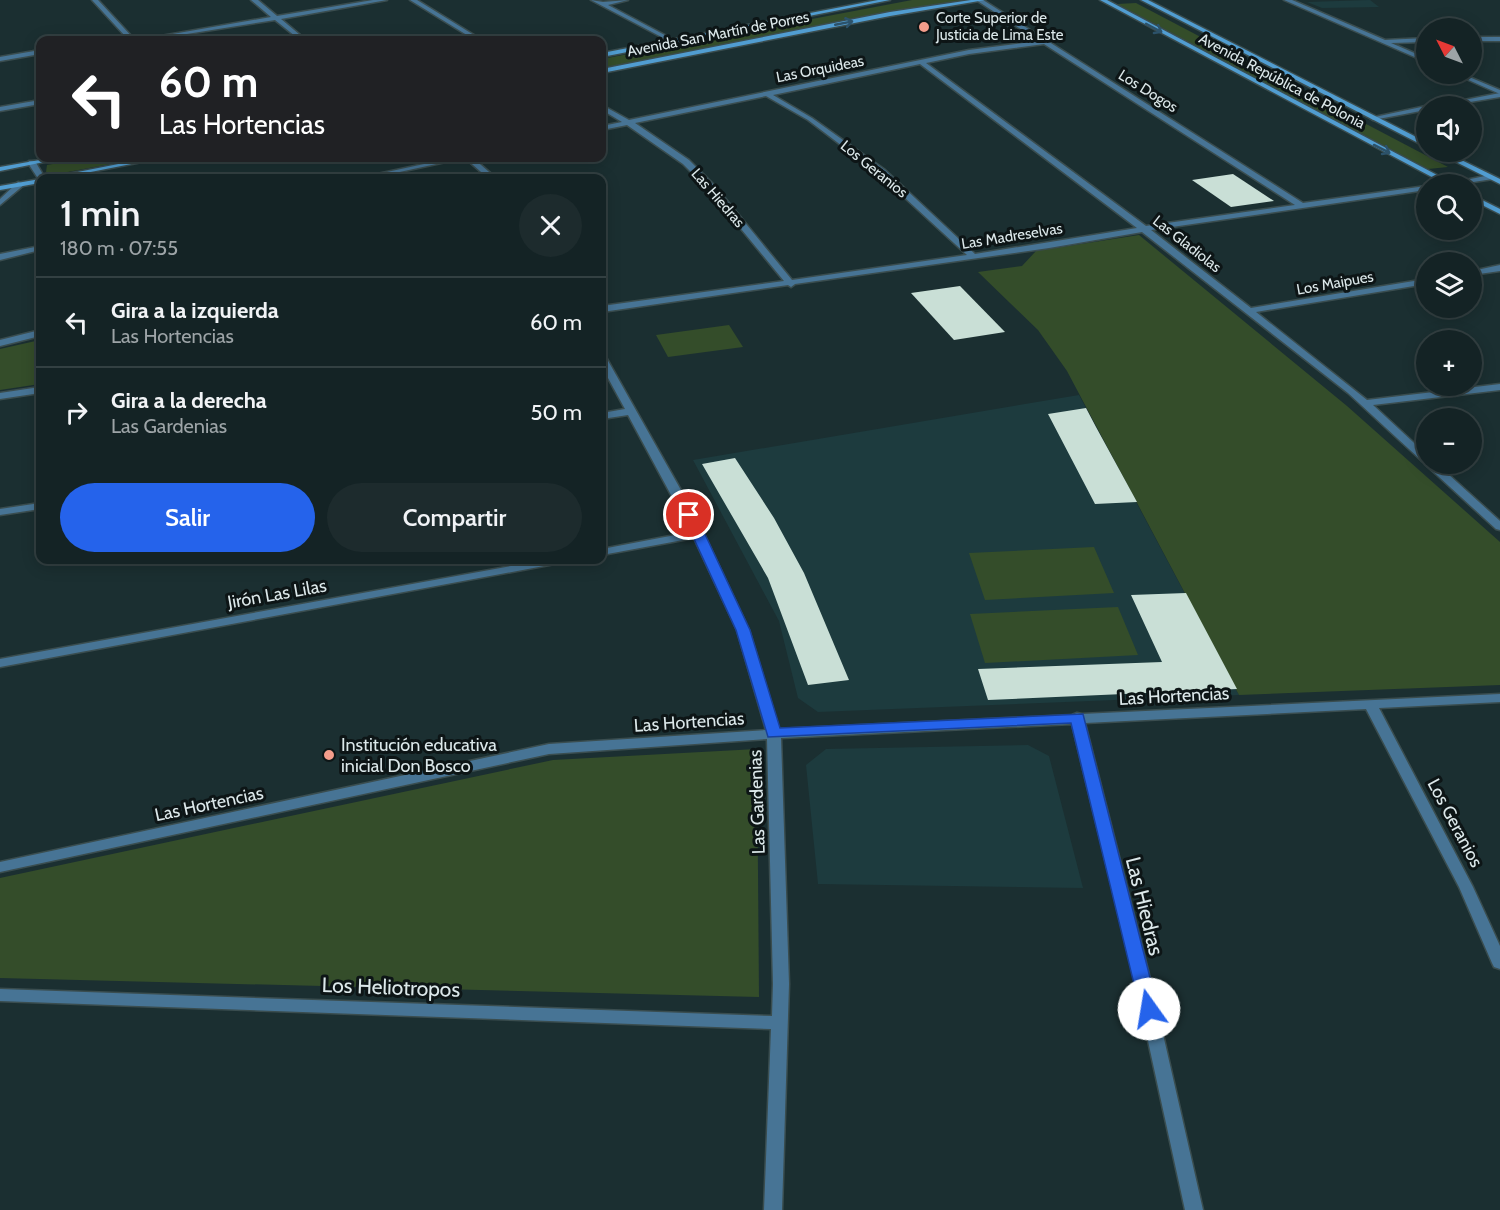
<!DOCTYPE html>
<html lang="es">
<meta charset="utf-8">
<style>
body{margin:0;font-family:Cabin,sans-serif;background:#1d2b2d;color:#f1f3f6;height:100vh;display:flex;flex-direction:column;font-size:22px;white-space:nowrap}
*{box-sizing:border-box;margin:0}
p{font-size:20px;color:#9da4a7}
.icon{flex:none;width:33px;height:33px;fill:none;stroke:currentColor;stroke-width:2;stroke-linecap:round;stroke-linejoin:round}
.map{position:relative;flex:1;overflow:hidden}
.side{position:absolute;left:36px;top:174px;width:570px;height:390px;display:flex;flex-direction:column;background:#142325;border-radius:12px;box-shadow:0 3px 15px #0003,0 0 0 2px #334042}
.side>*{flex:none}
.banner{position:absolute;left:36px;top:36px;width:570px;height:126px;border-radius:12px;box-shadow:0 3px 15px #0003,0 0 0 2px #334042;background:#202124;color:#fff;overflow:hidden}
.needle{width:39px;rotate:312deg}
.controls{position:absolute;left:1416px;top:18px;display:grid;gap:12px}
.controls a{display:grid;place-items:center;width:66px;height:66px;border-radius:50%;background:#142325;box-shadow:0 3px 15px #0003,0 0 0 2px #334042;font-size:30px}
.pin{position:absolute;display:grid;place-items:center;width:51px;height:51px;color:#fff;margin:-26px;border:3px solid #fff;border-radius:50%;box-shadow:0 2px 6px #0007}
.me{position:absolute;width:66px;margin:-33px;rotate:347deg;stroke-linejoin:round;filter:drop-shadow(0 0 4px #0008)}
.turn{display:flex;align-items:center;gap:21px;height:126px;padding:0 24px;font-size:27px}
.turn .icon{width:78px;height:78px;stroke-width:2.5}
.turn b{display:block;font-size:42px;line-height:51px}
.round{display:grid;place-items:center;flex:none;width:63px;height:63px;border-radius:32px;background:#1d2b2d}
.overview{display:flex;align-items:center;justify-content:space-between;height:102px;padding:0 24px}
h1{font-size:36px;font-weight:600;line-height:45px}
.primary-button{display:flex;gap:12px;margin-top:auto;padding:12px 24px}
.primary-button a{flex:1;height:69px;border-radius:36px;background:#2563eb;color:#fff;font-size:24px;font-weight:600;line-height:69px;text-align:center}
.primary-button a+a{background:#1d2b2d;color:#f1f3f6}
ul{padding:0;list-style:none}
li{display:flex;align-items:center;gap:18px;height:90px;padding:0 24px;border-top:2px solid #334042}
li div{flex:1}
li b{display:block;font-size:22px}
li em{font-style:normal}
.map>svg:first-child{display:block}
.built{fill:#1d3b3e}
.green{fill:#344d2a}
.building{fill:#c9dfd6}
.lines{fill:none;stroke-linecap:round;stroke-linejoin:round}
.service-casing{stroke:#3a4d4f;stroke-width:3}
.pedestrian-casing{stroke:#3a4d4f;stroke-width:3}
.minor-casing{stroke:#3a4d4f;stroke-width:3}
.tertiary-casing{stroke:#3a4d4f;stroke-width:3}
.secondary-casing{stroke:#3a4d4f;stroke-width:3}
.service{fill:#477495;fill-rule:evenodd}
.pedestrian{fill:#477495;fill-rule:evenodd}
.minor{fill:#477495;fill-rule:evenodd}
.tertiary{fill:#477495;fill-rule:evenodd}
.secondary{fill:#519dd1;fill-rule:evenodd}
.oneway{stroke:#2c526a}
.route{fill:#2563eb;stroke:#184099;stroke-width:1.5}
.poi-dot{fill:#f49d8b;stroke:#0d1516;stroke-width:2}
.labels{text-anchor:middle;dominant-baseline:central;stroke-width:6;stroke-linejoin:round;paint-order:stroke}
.far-poi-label{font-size:15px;fill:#dce8ea;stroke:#0d1516;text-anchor:start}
.far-street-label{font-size:15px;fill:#dce8ea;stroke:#0d1516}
.street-label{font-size:18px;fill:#dce8ea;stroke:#0d1516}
.poi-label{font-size:18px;fill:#dce8ea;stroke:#0d1516;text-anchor:start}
.near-street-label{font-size:21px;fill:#dce8ea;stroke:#0d1516}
</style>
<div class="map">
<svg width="1500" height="1210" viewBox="0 0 1500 1210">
<rect width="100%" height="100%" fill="#1b2f31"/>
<g class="built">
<polygon points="1370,0 1379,7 1322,8 1307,2"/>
<polygon points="1079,395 1239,695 818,712 798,698 779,621 693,460"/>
<polygon points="1028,745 1049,756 1083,888 818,884 806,765 826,749"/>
</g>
<g class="green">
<polygon points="912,0 965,0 902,10 602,68 602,59"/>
<polygon points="1136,3 1448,167 1428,169 1117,4"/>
<polygon points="87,158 143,158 57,174 46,172 47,165"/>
<polygon points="1139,235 1347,406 1500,542 1500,685 1239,695 1067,371 1038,330 978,272 1022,266 1036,251"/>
<polygon points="729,325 743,347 668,357 656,335"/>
<polygon points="40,340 40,384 0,390 0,349"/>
<polygon points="1094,547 1114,593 985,600 969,553"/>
<polygon points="1118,607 1138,655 985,663 970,614"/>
<polygon points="757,749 759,997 0,978 0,878 553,760"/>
</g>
<g class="building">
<polygon points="1233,174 1274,201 1231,207 1192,180"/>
<polygon points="960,286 1005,332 954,340 911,293"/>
<polygon points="1086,408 1096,427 1137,502 1095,504 1048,414"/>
<polygon points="735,458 774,518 804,573 849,680 808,685 768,578 702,464"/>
<polygon points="1186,593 1237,689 988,700 978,669 1162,662 1131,595"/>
</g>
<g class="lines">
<g class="service-casing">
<polygon id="service" points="18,182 25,184 0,205 0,199"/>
</g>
<g class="pedestrian-casing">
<g id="pedestrian">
<polygon points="1500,93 1500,97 1446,106 1434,106"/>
<polygon points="1426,106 1428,106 1426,110 1373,120 1370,118"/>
</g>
</g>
<g class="minor-casing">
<g id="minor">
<polygon points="92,0 98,0 135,40 109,40 112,38 126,37"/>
<polygon points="251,0 258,0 277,16 373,0 387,0 281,19 306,40 300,40 275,20 149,40 138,40 271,17"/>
<polygon points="591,0 603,2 628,0 608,5 676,41 671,42"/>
<path d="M976,0H983L1303,203L1426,186V190L1151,230L1251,308L1426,279V284L1256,312L1367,400L1500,384V390L1373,405L1426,454V462L1422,461L1348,393L1142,232L1049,248L795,284L791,287L788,285L602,312V306L784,281L709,190L683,164L627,125L602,130V126L622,122L602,110V105L629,120L969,50L1039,41ZM1044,44L1295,205L1146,226L926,63L969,54ZM920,64L1137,228L975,254L885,170L812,118L773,95ZM766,96L808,120L879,174L967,255L792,280L715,186L689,160L635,123Z"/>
<polygon points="1284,0 1292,0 1385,40 1426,38 1426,42 1391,43 1426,58 1426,62"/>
<rect x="1472" y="37" width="28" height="4"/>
<polygon points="40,50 40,54 0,61 0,57"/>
<polygon points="1455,74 1462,74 1500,90 1500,94"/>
<polygon points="40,100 40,104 0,111 0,107"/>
<polygon points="452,158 464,158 372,178 359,178"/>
<polygon points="465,158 473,158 496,178 488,178"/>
<polygon points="29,161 35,161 45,178 39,180 28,163"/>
<polygon points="1490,175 1494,177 1493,179 1460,184 1446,184"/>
<polygon points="40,246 40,250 0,260 0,254"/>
<polygon points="1500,265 1500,271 1472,275 1472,271"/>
<polygon points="40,330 40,336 0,346 0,340"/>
<polygon points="602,356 607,359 695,515 749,630 779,729 1072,715 1077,713 1082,714 1500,694 1500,702 1379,708 1473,887 1500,946 1500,969 1494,967 1492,963 1459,887 1366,709 1085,723 1152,986 1203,1210 1185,1210 1136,986 1072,724 781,738 789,984 782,1210 764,1210 771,1029 0,1001 0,989 772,1016 773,984 767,739 549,754 0,872 0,862 549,744 766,730 737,630 694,538 602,555 602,549 691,532 628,415 602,419 602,413 625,409 602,367"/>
<polygon points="40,387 40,393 0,399 0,393"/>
<polygon points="1426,463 1437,464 1500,521 1500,530 1496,529 1427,466"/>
<polygon points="40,503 40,509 0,515 0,509"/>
<polygon points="544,560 566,560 560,563 0,667 0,659"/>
</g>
</g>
<g class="tertiary-casing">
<polygon id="tertiary" points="410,0 417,0 482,40 475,40"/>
</g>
<g class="secondary-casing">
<g id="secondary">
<polygon points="878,0 890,0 602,57 602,53"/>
<polygon points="971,0 985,0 890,16 602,73 602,69 890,12"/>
<polygon points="1100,0 1107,0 1454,184 1445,184"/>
<polygon points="1141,0 1148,0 1426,142 1426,147"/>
<polygon points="1436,152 1445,152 1500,179 1500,184"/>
<polygon points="51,158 64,158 0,171 0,167"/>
<polygon points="149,158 162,158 60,178 47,178"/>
<polygon points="40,179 40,183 0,190 0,186"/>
<polygon points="1472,195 1500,209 1500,214 1472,200"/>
</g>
</g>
<use href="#service" class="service"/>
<use href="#pedestrian" class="pedestrian"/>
<use href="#minor" class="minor"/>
<use href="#tertiary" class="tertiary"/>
<use href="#secondary" class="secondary"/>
</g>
<defs><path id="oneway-shaft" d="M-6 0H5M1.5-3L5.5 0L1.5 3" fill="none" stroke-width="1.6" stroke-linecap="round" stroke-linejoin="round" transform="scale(1.5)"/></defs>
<g class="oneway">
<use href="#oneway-shaft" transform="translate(844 23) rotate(-11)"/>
<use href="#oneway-shaft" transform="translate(1154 28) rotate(28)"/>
<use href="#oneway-shaft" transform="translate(1382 149) rotate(27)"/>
</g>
<polygon class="route" points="689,512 696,515 750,630 780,728 1083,714 1158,1009 1155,1014 1149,1016 1142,1014 1140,1009 1071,723 768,737 736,630 683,515"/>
<g class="poi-dot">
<circle cx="924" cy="27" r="6"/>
<circle cx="329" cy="755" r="6"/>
</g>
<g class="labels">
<g class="far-poi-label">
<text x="936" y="18">Corte Superior de<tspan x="936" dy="17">Justicia de Lima Este</tspan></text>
</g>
<g class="far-street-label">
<text transform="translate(718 34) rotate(-11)">Avenida San Martín de Porres</text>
<text transform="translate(820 69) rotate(-11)">Las Orquideas</text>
<text transform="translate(1282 81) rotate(28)">Avenida República de Polonia</text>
<text transform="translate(1148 91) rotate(32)">Los Dogos</text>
<text transform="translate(874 169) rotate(39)">Los Geranios</text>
<text transform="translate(718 198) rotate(49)">Las Hiedras</text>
<text transform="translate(1012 236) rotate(-9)">Las Madreselvas</text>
<text transform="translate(1187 244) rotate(38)">Las Gladiolas</text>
<text transform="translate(1335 283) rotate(-10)">Los Maipues</text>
</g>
<g class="street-label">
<text transform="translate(277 594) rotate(-10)">Jirón Las Lilas</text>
<text transform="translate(1174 696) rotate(-3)">Las Hortencias</text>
<text transform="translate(689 722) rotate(-4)">Las Hortencias</text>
<text transform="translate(757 802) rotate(-92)">Las Gardenias</text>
<text transform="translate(209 804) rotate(-12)">Las Hortencias</text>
<text transform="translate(1455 823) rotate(62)">Los Geranios</text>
</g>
<g class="poi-label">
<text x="341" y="745">Institución educativa<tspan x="341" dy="21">inicial Don Bosco</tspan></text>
</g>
<g class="near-street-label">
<text transform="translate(1145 906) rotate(76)">Las Hiedras</text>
<text transform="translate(391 987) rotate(2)">Los Heliotropos</text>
</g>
</g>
</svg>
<div class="controls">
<a><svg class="needle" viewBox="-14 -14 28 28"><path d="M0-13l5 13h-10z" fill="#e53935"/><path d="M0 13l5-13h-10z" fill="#9da4a7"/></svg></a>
<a><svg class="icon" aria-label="sound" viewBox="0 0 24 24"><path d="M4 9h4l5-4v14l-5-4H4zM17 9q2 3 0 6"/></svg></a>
<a><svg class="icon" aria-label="search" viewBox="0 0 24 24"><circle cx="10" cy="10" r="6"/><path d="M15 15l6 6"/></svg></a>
<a><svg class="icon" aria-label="layers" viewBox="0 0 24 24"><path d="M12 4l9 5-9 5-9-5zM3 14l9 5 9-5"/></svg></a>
<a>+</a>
<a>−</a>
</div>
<div class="pin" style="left:689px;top:515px;background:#d93025"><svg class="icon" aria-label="arrive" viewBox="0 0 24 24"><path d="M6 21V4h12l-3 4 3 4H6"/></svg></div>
<svg class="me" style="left:1149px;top:1009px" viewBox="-20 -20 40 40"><circle r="19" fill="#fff"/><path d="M0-13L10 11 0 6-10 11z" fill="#2563eb"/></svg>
<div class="banner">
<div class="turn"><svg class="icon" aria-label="left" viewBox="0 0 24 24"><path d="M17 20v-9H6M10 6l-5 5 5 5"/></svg><div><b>60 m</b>Las Hortencias</div></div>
</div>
<section class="side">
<div class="overview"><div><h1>1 min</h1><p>180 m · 07:55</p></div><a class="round"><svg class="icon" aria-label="close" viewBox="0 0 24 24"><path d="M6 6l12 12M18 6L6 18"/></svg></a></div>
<ul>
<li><svg class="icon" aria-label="left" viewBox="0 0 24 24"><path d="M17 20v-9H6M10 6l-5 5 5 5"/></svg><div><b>Gira a la izquierda</b><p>Las Hortencias</p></div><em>60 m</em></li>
<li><svg class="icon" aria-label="right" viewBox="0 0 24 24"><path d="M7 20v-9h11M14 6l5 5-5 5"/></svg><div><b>Gira a la derecha</b><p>Las Gardenias</p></div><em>50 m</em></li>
</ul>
<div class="primary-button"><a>Salir</a><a>Compartir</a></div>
</section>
</div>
